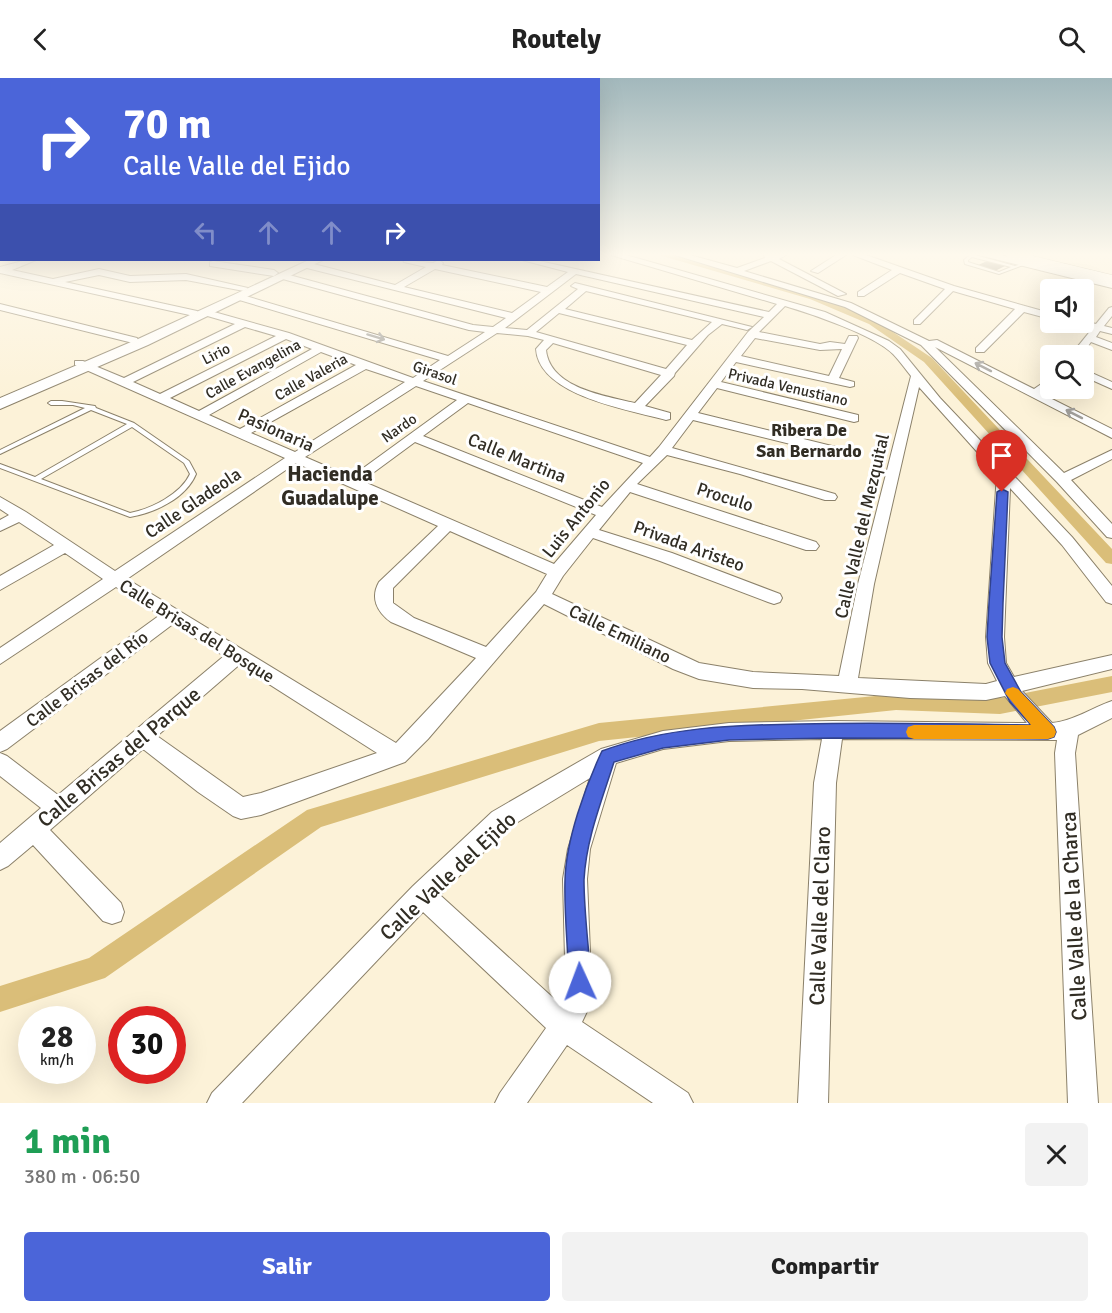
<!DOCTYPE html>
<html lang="es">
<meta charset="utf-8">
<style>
body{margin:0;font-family:Signika,sans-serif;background:#f2f2f2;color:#222;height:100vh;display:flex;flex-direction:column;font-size:22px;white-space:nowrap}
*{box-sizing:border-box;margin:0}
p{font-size:20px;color:#767676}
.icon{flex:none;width:33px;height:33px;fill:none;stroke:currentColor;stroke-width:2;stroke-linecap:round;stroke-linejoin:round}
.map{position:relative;height:1025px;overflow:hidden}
.side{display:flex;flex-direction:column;background:#fff;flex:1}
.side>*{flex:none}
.banner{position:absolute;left:0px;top:0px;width:600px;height:183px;box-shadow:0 6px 24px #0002;background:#4b65d9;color:#fff;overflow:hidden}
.tools{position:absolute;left:1040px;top:201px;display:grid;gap:12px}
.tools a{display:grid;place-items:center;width:54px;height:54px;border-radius:6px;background:#fff;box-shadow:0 6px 24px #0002;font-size:30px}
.speed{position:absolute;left:18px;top:928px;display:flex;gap:12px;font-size:30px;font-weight:700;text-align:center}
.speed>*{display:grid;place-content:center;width:78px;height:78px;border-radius:50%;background:#fff;box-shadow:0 6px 24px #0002;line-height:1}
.speed small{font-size:15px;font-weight:400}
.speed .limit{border:9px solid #d22;background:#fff;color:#111}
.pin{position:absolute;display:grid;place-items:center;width:51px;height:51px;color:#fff;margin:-62px -26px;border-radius:50% 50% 50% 0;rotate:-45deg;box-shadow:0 0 6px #0007}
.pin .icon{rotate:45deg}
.me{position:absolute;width:66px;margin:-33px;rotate:358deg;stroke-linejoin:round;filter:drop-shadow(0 0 4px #0008)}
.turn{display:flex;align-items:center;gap:21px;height:126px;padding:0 24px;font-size:27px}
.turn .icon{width:78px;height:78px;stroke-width:2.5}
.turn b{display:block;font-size:42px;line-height:51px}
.lanes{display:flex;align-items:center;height:57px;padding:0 24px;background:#0003;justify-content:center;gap:30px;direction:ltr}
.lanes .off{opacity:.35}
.round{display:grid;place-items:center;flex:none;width:63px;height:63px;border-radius:6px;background:#f2f2f2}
.summary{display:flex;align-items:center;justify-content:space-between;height:102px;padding:0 24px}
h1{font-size:36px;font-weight:700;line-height:45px;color:#1e9e55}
.button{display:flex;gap:12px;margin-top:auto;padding:12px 24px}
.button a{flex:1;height:69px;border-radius:6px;background:#4b65d9;color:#fff;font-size:24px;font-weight:700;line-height:69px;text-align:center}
.button a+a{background:#f2f2f2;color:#222}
header{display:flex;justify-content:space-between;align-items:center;height:78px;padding:0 24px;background:#fff;font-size:27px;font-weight:700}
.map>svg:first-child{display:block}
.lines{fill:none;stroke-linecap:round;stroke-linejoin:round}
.canal{fill:#dabe79;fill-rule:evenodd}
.building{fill:#625944}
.lane-casing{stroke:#8b816a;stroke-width:2}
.street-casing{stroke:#8b816a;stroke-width:2}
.secondary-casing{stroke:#8b816a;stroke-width:2}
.primary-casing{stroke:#8b816a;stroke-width:1}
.lane{fill:#fff;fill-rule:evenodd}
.street{fill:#fff;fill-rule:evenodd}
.secondary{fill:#fff;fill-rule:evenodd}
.primary{fill:#fff;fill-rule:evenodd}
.oneway{stroke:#a2a09c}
.route{fill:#4b65d9;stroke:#31428d;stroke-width:1.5}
.slow{fill:#f59e0b}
.labels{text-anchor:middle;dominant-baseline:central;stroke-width:6;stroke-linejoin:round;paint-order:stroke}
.far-street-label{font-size:15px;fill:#312d24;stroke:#fff}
.street-label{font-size:18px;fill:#312d24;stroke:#fff}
.far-quarter-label{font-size:18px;font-weight:bold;fill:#312d24;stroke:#fff}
.quarter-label{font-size:21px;font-weight:bold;fill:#312d24;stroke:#fff}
.near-street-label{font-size:21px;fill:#312d24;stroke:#fff}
</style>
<header><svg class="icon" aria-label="back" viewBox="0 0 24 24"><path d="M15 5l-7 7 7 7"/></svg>Routely<svg class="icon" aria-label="search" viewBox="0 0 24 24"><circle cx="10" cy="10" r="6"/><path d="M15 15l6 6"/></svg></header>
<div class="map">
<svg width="1112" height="1025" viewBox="0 0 1112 1025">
<rect width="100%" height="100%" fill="#fcf2d8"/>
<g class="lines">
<g class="canal">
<polygon points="659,177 673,177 816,217 875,242 932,280 1112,471 1112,486 1106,485 924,284 869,246 810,221"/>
<polygon points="1112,598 1112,614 1000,636 896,632 599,663 321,749 105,900 0,934 0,908 89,880 307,732 599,645 896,616 1000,620"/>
</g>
</g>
<polygon class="building" points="987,183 1005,188 995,193 976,188"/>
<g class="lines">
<g class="lane-casing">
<g id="lane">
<path d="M970,177H975L1015,188L1021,186L1023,187L999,196L965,186L964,182ZM972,179L1011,189L999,194L968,184V182Z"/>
<path d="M62,323L95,328L96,330L134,345L189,383L196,396C186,420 155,435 130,439L0,390V386L35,399L127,346L91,332L0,376V372L85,330L73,327H51L48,325L51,323ZM132,349L184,385L190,396C181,416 151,431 130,435L41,401Z"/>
</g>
</g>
<g class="street-casing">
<g id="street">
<path d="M611,177H626L825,234L889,263L900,271L940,320L1072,459L1112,508V526L1106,524L1062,467L1010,410L1004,559L1006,585L1014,599L1112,577V591L1022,613L1052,645C1073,643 1092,630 1112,623V640L1078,657L1075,675L1098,1025H1068L1055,675L1057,662L842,661L836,705L828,1025H798L814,705L822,661L729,663L663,671L616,685L590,771L587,801L592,923L582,944L688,1015L693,1025H653L567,967L527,1025H495L500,1015L546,950L423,834L242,1025H207L212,1015L413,808L492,734L601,671L663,653L729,645L833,643L1027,645L1005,618L986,622L910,620L802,611L753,610L699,601L673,591L544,526L428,661L405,684L261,737L241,741L233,738L198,714L143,671L50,752L121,825L124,834L121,843L112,846L103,843L33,767L8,788L0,792V765L41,730L0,698V675L7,678L58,717L224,578L173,546L7,671L0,674V653L160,537L116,509L0,586V570L103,501L65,475L0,512V498L54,467L19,444L0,453V442L9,437L0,431V419L26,434L115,493L285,380L75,287V283H83L124,300L235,246L204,237L202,235L207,232L289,255L413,300L440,282L236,221V217L239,216L448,278L485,254L469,252L279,200L278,198L282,195L473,247L493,249L506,240L303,189V185L306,184L395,207L426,189L404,184L403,182L433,185L439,182L443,185L442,187L547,209L568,194L522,182H535L769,234L777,226ZM435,191L541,214L512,235L404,209ZM576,196L764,239L748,254L659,369L650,379L423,303L497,255L528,258L544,262L536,271C539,318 630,332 666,342L670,341V335L645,328L674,298L675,295L708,257L722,246L747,252L752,249L575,205L571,208L578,211L527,252L505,250ZM586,213L712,244L692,262L565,231ZM785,228C812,236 874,257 893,276C900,283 905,291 911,298L858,506L839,598L753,594L699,585L552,516L563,498L593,460L660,483L768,524L774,526L780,524L782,520L780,516L672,475L599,452L630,414L806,472H816L819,468L816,464L637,406L667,377L740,396L825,422H835L837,419L835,416L672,370L693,342L835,377L840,376L842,373L840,370L698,335L717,310L854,344L858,343V337L721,304L736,284L850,309L854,308V304L839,300L858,260L857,258H849L845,266L830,264L820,266L759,254ZM559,235L687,267L666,291L536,254ZM245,249L276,258L160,316L133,304ZM755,260L820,272L842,271L829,298L741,278ZM286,261L312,271L199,333L170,320ZM553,265L661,297L635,325C605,318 550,310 546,272ZM321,274L356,287L240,351L209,337ZM366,291L405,304L295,374L251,355ZM416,308L457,322L351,399L305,379ZM919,309L997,396L986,559L988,585L997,603L986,606L858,600L874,506ZM468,325L643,385L602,429L423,358ZM415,364L596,437L554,486L362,403ZM296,385L438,448L379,504C370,520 377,534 391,544L476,580L396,665L127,501ZM450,453L547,496L536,514L486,569L414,540L393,525V510ZM239,587L377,675L261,715L243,719L157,658ZM590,700L568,771L563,801L566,920L561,927L440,817L508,750Z"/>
<polygon points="675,177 690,177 737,190 765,180 764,177 786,177 779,181 846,216 838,218 771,183 744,193 851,225 929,263 937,262 1034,311 1050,300 1050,309 1042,316 1112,351 1112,360 935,269 1064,395 1112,372 1112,381 1071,402 1112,446 1112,460 1107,459 1057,404 921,267 845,229"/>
<polygon points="836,177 846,177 818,195 811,193"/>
<polygon points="853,177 866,177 954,208 1050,235 1050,241 1024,234 984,274 976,274 976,270 1015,231 953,213 920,246 914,246 914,242 945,211 900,195 864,218 858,218 858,214 892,192"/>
<polygon points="26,182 36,182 12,192 53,201 99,191 130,198 186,196 248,210 244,213 186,202 130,204 99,197 65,204 197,233 199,235 194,238 0,195 0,189"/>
<polygon points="213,183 274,192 278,195 274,198 210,188 210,184"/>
<polygon points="0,226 137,260 138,262 133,265 0,232"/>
<polygon points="1112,229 1112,238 1104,248 1112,250 1112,256 1100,253 1096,259 1112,265 1112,272 1091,264 1081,278 1070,278 1092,251 1071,244 1083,243 1096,246 1109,230"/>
<polygon points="1083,291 1112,304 1112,311 1083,298"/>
</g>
</g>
<g class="secondary-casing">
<g id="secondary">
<polygon points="979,177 1000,177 1112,202 1112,210"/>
<polygon points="309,182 323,182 148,267 0,331 0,320 138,261"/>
</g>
</g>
<g class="primary-casing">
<polygon id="primary" points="1006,177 1029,177 1112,197 1112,205 1008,180"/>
</g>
<use href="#lane" class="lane"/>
<use href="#street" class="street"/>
<use href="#secondary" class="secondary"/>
<use href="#primary" class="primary"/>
</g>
<defs><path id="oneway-shaft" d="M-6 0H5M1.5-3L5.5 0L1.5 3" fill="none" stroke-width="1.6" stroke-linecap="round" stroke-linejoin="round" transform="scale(1.5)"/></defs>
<g class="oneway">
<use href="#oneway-shaft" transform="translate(376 259) rotate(17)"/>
<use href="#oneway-shaft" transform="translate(983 289) rotate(-153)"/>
<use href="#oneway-shaft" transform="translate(1074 336) rotate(-153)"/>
</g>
<linearGradient id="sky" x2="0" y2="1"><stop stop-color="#a2b8bc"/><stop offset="0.55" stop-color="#fef9ed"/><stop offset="1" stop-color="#fef9ed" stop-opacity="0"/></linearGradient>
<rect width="1112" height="321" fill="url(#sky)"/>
<path class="route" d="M1002,411L1008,414L1003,525L1002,559L1005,585L1021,614L1054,649L1056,654L1054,659L1048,661L833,660L729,662L663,670L614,684C602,722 586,761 584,802C584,835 589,870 591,904L588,912L580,915L572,912L569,904C568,870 564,836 565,802C566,762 585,709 602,673C666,649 733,647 801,646C877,644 954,646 1031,647L1010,624L990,585L987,559L989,525L997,414Z"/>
<polygon class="slow" points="1013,609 1018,611 1054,649 1056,654 1054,659 1048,661 914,661 908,659 906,654 908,649 914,647 1031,647 1005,615 1007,611"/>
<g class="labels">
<g class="far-street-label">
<text transform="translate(216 276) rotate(-27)">Lirio</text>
<text transform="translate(253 291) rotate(-29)">Calle Evangelina</text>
<text transform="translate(435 295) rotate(19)">Girasol</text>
<text transform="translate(311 299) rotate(-29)">Calle Valeria</text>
<text transform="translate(788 309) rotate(13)">Privada Venustiano</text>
<text transform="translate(399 350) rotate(-35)">Nardo</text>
</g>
<g class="street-label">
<text transform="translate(276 352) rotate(24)">Pasionaria</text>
<text transform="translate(517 380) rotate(22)">Calle Martina</text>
<text transform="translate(725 419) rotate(18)">Proculo</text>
<text transform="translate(193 425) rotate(-34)">Calle Gladeola</text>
<text transform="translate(576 440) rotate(-51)">Luis Antonio</text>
<text transform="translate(862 448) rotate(-77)">Calle Valle del Mezquital</text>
<text transform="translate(689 468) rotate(20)">Privada Aristeo</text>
<text transform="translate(197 553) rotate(32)">Calle Brisas del Bosque</text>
<text transform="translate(620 556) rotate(26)">Calle Emiliano</text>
<text transform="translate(87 601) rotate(-37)">Calle Brisas del Río</text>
</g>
<g class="far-quarter-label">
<text x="809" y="352">Ribera De<tspan x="809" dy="21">San Bernardo</tspan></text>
</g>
<g class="quarter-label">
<text x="330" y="396">Hacienda<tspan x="330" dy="24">Guadalupe</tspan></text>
</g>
<g class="near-street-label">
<text transform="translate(119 679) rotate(-40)">Calle Brisas del Parque</text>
<text transform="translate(448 798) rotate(-43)">Calle Valle del Ejido</text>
<text transform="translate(820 838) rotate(-88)">Calle Valle del Claro</text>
<text transform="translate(1074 838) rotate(-93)">Calle Valle de la Charca</text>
</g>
</g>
</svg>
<div class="tools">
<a><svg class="icon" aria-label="sound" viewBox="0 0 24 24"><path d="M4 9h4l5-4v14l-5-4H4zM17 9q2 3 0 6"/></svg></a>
<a><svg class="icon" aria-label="search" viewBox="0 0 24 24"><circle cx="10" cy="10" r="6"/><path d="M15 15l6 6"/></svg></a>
</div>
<div class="speed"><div>28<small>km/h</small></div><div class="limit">30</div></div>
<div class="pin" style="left:1002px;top:414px;background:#d93025"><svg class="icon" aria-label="arrive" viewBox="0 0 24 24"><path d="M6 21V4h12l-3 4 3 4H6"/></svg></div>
<svg class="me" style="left:580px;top:904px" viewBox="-20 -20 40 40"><circle r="19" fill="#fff"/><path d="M0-13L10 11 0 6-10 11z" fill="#4b65d9"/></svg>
<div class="banner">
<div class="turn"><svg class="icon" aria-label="right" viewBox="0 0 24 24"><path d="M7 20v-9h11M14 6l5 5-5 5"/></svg><div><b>70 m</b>Calle Valle del Ejido</div></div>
<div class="lanes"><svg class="icon off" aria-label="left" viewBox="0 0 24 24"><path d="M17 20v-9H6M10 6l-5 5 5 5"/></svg><svg class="icon off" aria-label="ahead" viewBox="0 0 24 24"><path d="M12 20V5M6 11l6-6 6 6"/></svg><svg class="icon off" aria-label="ahead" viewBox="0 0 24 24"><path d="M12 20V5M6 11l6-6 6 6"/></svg><svg class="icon" aria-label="right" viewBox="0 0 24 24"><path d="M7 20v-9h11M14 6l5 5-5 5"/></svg></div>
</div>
</div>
<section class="side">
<div class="summary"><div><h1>1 min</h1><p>380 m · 06:50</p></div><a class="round"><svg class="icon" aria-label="close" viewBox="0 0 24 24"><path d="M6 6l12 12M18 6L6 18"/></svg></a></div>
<div class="button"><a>Salir</a><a>Compartir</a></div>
</section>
